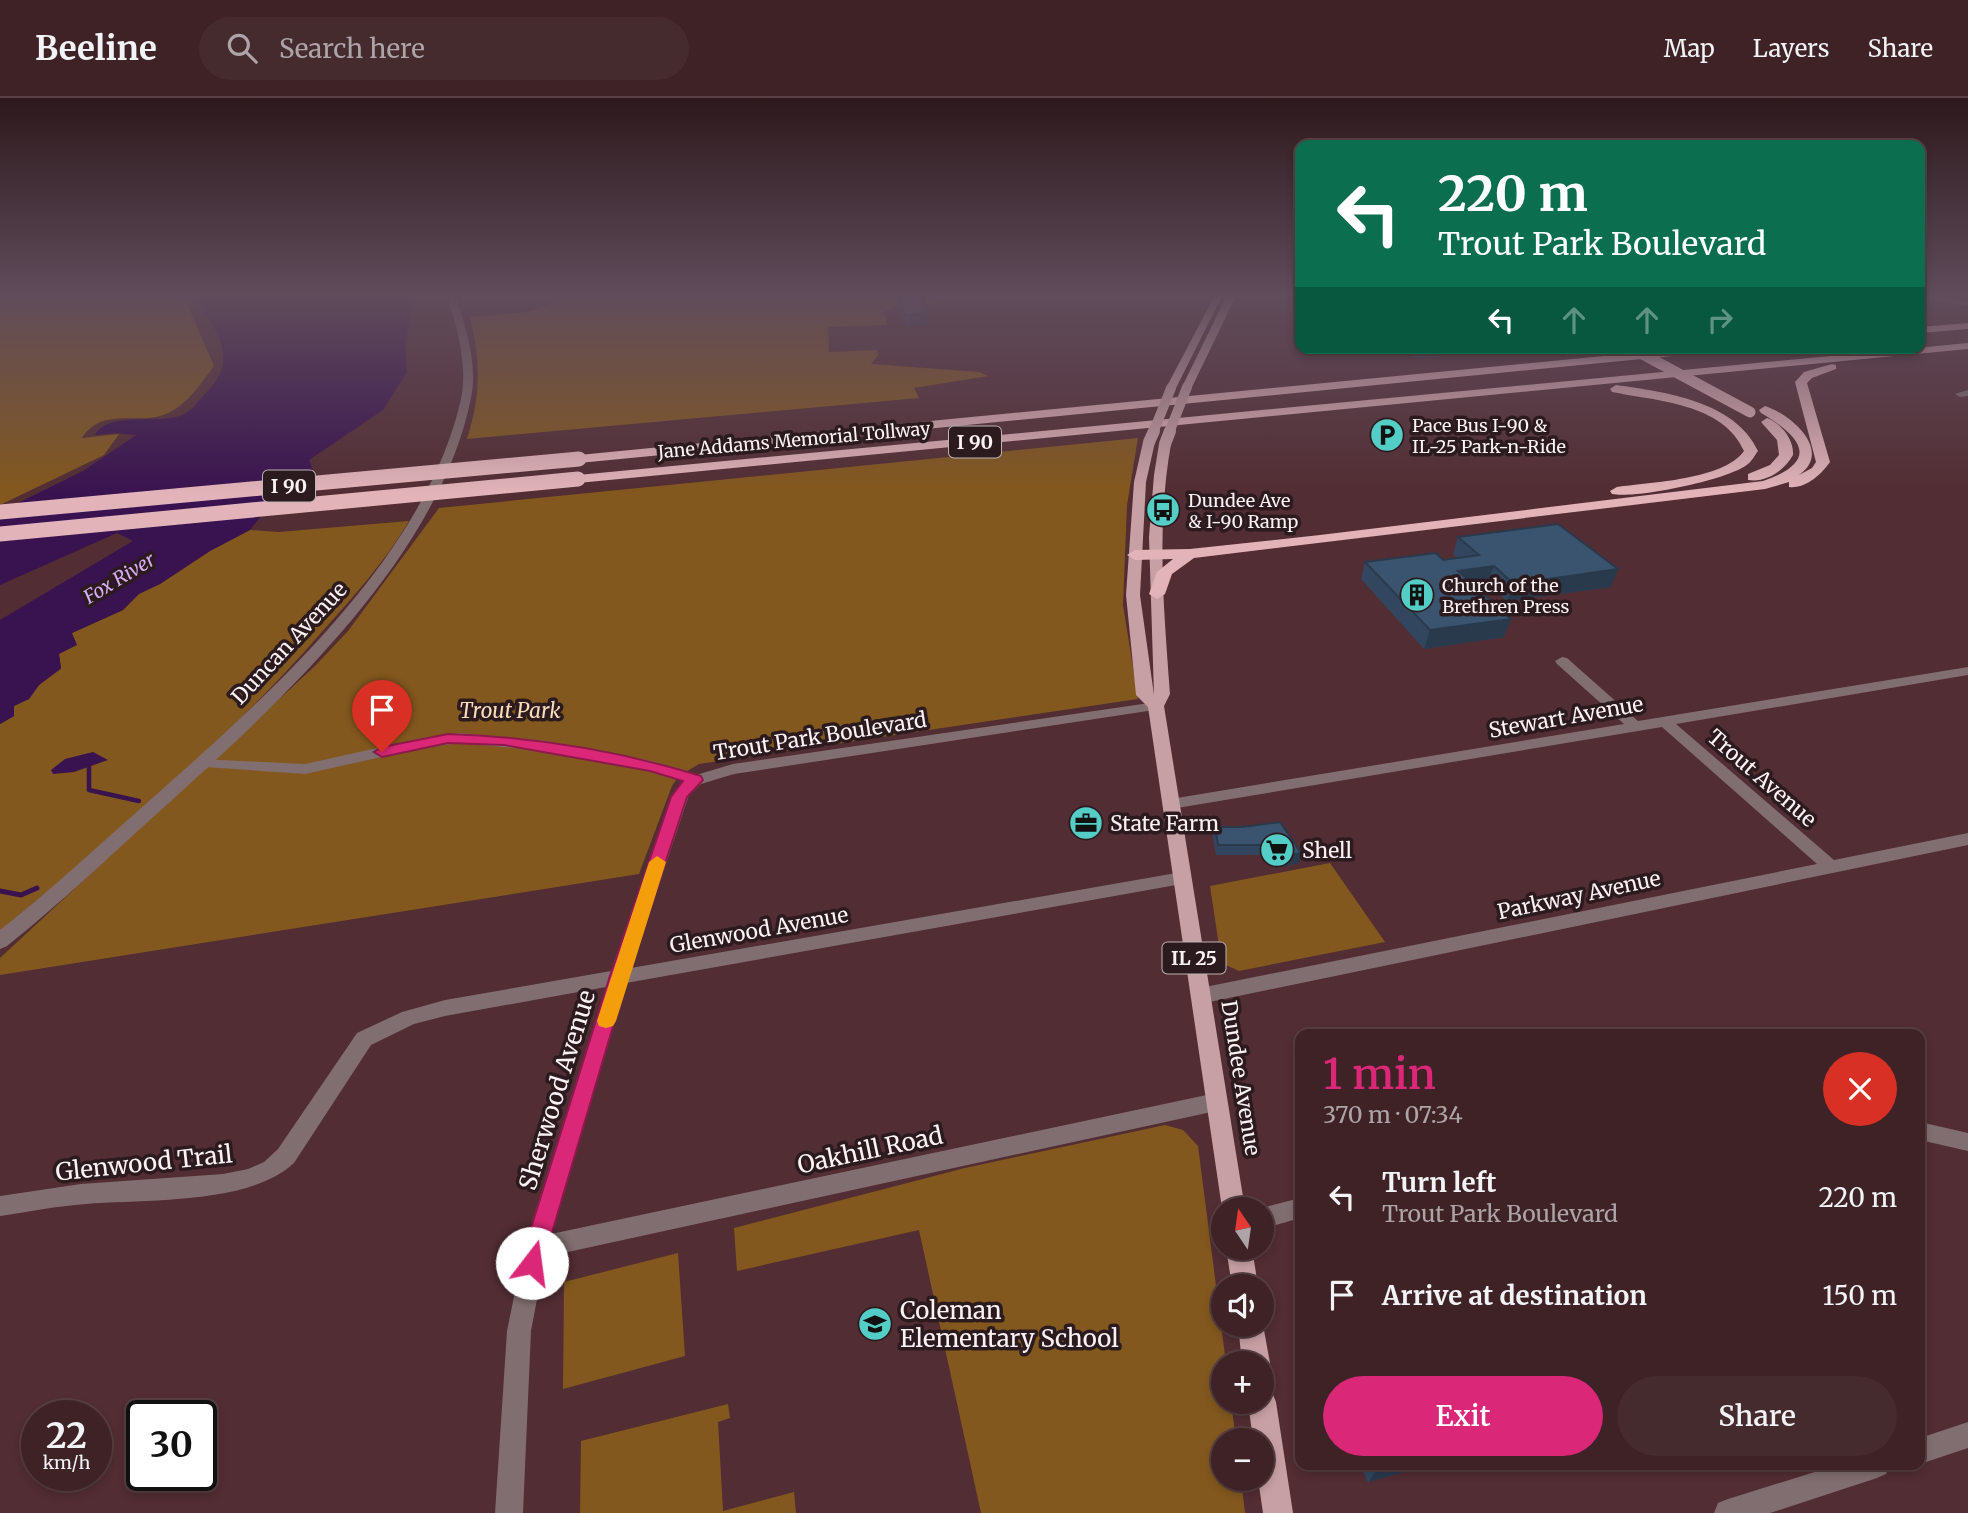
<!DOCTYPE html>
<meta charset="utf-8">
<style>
body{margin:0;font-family:Merriweather,serif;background:#452a2e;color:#f1f3f6;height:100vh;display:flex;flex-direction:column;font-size:26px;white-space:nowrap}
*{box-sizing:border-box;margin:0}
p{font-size:23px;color:#ada4a7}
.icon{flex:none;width:38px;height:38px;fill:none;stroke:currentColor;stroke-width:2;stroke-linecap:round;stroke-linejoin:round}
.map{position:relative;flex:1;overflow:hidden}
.panel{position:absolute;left:1295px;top:931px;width:630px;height:441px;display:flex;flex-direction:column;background:#3e2226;border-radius:14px;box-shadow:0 4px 10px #0003,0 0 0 2px #573f43}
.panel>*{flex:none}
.banner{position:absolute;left:1295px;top:42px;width:630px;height:214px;border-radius:14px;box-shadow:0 4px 10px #0003,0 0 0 2px #573f43;background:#0b6e4f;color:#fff;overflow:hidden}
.needle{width:46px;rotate:347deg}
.buttons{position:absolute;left:1211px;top:1099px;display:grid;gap:14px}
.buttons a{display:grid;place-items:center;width:63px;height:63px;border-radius:50%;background:#3e2226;box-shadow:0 4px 10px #0003,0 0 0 2px #573f43;font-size:35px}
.speed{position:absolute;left:21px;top:1302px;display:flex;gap:14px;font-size:35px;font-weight:700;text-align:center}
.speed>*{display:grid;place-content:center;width:91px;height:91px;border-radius:50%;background:#3e2226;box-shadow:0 4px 10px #0003,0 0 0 2px #573f43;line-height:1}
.speed small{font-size:18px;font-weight:400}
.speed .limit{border:4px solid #111;border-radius:10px;background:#fff;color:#111}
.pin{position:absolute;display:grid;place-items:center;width:60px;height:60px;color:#fff;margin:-72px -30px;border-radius:50% 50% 50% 0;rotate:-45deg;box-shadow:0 0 7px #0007}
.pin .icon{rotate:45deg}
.me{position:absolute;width:77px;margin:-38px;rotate:15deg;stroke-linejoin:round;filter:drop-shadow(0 0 5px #0008)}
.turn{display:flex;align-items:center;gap:24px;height:147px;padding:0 28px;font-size:32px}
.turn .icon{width:91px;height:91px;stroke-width:2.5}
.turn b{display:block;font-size:49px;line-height:60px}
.lanes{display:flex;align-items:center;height:66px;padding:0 28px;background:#0003;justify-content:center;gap:35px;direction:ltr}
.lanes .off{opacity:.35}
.round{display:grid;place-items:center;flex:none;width:74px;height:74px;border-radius:37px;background:#452a2e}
.overview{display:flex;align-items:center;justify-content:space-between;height:119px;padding:0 28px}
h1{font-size:42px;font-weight:600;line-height:52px;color:#db2777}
.action{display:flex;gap:14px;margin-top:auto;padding:14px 28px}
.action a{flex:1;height:80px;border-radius:42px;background:#db2777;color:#fff;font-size:28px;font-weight:600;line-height:80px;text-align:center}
.action a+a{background:#452a2e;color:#f1f3f6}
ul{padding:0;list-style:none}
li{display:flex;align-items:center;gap:21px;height:98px;padding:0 28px}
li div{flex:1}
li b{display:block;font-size:26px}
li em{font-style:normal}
header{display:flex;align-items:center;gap:42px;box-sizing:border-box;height:98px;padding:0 35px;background:#3e2226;border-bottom:2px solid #573f43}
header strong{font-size:33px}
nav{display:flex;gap:38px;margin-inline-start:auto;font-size:24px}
.search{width:490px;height:63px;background:#452a2e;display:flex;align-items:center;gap:18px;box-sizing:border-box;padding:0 24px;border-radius:38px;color:#ada4a7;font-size:26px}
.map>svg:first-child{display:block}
.green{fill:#83581e}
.water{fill:#39134f}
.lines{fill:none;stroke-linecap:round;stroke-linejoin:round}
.stream-far1{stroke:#39134f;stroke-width:4.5}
.stream{stroke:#39134f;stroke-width:5}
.minor{fill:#816e70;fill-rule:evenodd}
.tertiary{fill:#816e70;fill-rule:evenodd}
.primary{fill:#c7a0a5;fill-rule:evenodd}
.motorway{fill:#e2b4ba;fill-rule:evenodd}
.primary-bridge-far1{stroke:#c7a0a5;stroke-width:10}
.primary-bridge{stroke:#c7a0a5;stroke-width:12}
.motorway-bridge-far1{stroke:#e2b4ba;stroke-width:11}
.motorway-bridge{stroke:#e2b4ba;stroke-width:15}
.wall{fill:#32475f}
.shaded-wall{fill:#293a4d}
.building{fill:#3a536e;stroke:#293a4d;stroke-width:2}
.route{fill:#db2777;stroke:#8e194d;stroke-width:2}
.slow{fill:#f59e0b}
.labels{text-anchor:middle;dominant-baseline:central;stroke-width:7;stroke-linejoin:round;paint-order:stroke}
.far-poi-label{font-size:18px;fill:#fcf2f3;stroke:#2c1b1e;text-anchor:start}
.far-street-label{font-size:18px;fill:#fcf2f3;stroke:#2c1b1e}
.shield{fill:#2c1b1e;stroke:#beb2b3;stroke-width:2}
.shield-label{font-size:19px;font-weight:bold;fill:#fcf2f3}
.far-water-label{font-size:19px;font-style:italic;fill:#d8adf7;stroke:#2c1b1e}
.street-label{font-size:21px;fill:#fcf2f3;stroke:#2c1b1e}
.park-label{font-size:21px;font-style:italic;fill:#fadcba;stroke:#2c1b1e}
.poi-label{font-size:21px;fill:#fcf2f3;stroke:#2c1b1e;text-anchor:start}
.near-street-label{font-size:24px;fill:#fcf2f3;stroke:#2c1b1e}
.near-poi-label{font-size:24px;fill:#fcf2f3;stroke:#2c1b1e;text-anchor:start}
</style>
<header>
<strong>Beeline</strong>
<div class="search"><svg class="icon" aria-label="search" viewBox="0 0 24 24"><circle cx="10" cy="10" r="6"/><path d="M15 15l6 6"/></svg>Search here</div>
<nav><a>Map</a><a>Layers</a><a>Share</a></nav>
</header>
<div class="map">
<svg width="1968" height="1415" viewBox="0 0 1968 1415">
<rect width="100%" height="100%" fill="#522d33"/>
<g class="green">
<path d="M0,197H183L214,268C202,284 188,306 168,315C141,329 103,307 82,340L119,336L104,357L0,407Z"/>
<path d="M579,197H947L951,198L949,203L927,206L905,203L884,214L887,227L828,229L829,254L877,252L878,257L871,266L979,274L988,278L914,290L919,300L467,341C481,296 481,265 470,219L528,214Z"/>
<polygon points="1138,340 1127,407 1123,507 1138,601 699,666 679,678 672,688 639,776 0,877 0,860 316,567 348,533 439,410"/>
<path d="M409,423C385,464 352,500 320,536C224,646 112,740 0,833V626L14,618V608L29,601L39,587L61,571L59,556L72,535L123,512L138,496L160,486L210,453L250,432L279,434Z"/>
<polygon points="1330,765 1385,844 1239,873 1226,867 1221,861 1210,788"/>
<polygon points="1165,1027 1183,1032 1198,1048 1226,1265 1223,1265 1223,1304 1231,1304 1236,1342 1223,1342 1223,1381 1241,1381 1245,1415 981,1415 919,1132 737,1173 734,1130 965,1070"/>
<polygon points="678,1155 685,1258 563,1291 564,1184"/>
<polygon points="728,1306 730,1320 718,1324 723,1413 794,1394 796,1415 580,1415 581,1343"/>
</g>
<g class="water">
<path d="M195,197H408L412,212L405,246L407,274L383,312L309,362L313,372L261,418L250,432L210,453L160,486L139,496L123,512L72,535L77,547L59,556L61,570L39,587L29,601L14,608V618L0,626V522L133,443L117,435L0,487V414L83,373L136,337L115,335L95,337C110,311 161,329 186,315C193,311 199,302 205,296C242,259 215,234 195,197Z"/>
<polygon points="93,654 108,662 74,674 53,676 51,672 65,661"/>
</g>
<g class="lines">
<polyline class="stream-far1" points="89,668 89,692 139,703"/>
<polyline class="stream" points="0,793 21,797 37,790"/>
<g class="minor">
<polygon points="1920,197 1968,204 1968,208 1920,199"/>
<polygon points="1968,292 1968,298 1960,299 1955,296"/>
<polygon points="1562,559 1567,560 1638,623 1968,569 1968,577 1676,626 1834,762 1968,735 1968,747 1200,906 1193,903 1191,898 1193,893 1200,890 1817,766 1662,629 1171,711 1163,706 1171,701 1624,626 1557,566 1555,563"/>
<path d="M1156,604L1161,605L1163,608L1161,611L734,676L701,686L689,697L631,870L1182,774L1188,776L1190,780L1188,784L1182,786L626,885L551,1136L1216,995L1223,998L1226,1004L1223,1010L1216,1013L545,1159L531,1233L523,1415H495L507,1233L524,1150L606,889L445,918L414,926L371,947L294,1065C249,1107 146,1101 86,1106C57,1108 28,1114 0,1118V1098L81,1086L223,1076L248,1071L264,1064L278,1051L357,935L402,914L445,902L611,873L667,710L677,690L685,684L650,672L545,653L460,645L422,650L305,676L204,669L196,664L199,661L305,666L422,640L460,635L545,643L652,663L696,677L733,666Z"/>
<polygon points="1920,1024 1968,1035 1968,1053 1920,1042"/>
<polygon points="1300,1100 1300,1120 1262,1131 1262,1111 1257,1111"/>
<polygon points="1968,1324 1968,1350 1920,1366 1920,1340"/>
<polygon points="1837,1367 1890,1367 1886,1376 1877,1380 1770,1415 1714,1415 1718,1405 1728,1401"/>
</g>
<path class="tertiary" d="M447,197H455C466,230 478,266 471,300C439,461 278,606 161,712C110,758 61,805 7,848L0,851V832C51,792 99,747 148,704C266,599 425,461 461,301C468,266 457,230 447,197Z"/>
<g class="primary">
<polygon points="1215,197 1232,197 1235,200 1191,291 1182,289 1226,199 1221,200 1176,290 1167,292 1166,290"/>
<path d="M1149,341L1155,344L1146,384L1140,497L1154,597L1149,439L1154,377L1159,346L1165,343L1171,346C1156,430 1164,512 1170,596L1164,608L1245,1111H1223V1117L1148,609L1136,597L1126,497L1134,384L1143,344Z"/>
<polygon points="1226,1150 1252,1150 1258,1188 1232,1188"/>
<polygon points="1262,1221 1270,1265 1266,1275 1262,1276 1262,1265 1242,1265 1238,1227 1262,1227"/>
<polygon points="1262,1290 1272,1294 1276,1304 1293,1415 1263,1415 1258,1381 1262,1381 1262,1342 1253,1342 1248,1304 1262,1304"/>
</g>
<g class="motorway">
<polygon points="1968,225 1968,231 1920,235 1920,229"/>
<polygon points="1968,245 1968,251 578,385 571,381 578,377"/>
<polygon points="1686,250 1729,250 1724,253 579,365 572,361 579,357"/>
<path d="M1832,266L1836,267V271L1812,280L1807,285L1830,364C1821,377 1805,391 1789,389V384L1765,391L1194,460L1172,476L1165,496L1157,501L1149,496L1157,474L1173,461L1135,462L1127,457L1135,452L1190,451L1320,437L1763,383C1821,363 1802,339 1761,315L1759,312L1765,308C1792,317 1833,353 1799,377L1812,370L1816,364L1795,284L1804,274Z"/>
<path d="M1616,287C1665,294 1735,303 1758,353C1755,357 1752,363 1748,366C1729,382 1635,401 1612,396L1610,393L1617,389C1651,384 1723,382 1744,353C1723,305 1656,303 1612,294L1610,291Z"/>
<path d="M1767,320C1782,326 1794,342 1793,357C1784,373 1766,385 1748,382V376L1770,367L1779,357L1777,342L1761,324Z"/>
</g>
<g class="primary-bridge-far1">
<polyline points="1153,335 1171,290"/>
<polyline points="1169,335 1187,289"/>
</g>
<g class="primary-bridge">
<polyline points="1149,344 1154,333"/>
<polyline points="1165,346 1170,333"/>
</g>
<polyline class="motorway-bridge-far1" points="1631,250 1750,314"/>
<g class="motorway-bridge">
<polyline points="0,414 579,361"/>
<polyline points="0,436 578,381"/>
</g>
</g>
<g class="wall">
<polygon points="898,197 927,213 928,224 911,229 905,226 898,207"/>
<polygon points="1403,250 1440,250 1437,259 1414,260"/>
<polygon points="1458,439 1611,489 1507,503 1487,486 1474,488 1511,521 1504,539 1424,551 1361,481 1365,464 1443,462 1457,460 1453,456"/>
<polygon points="1215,729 1243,729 1299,765 1276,770 1268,757 1216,757 1213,739"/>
<polygon points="1360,1367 1429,1367 1368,1384"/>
</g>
<g class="shaded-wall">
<polygon points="927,213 928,224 911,229 910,218"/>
<polygon points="1494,468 1487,486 1452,491 1458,473"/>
<polygon points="1618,471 1611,489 1507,503 1514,486"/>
<polygon points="1511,521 1504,539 1424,551 1430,532"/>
<polygon points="1301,755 1299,765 1276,770 1279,759"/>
<polygon points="1343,1367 1356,1367 1340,1372"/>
<polygon points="1399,1367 1429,1367 1368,1384 1376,1373"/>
</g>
<g class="building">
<polygon points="898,197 922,200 927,213 910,218 904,216"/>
<polygon points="1558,426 1618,471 1514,486 1494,468 1458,473 1511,521 1430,532 1365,464 1436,455 1443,462 1479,457 1458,439"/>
<polygon points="1280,724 1301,755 1279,759 1271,747 1218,747 1215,729 1243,729"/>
<polygon points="1373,1367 1399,1367 1376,1373"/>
</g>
<linearGradient id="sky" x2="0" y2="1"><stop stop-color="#2d191c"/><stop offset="0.5" stop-color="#604c5b"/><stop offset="1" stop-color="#604c5b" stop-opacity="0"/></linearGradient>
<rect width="1968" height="395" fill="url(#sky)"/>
<path class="route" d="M448,636C533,639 620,653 701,678L703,682L687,699L627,881L543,1165L540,1173L532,1176L523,1173L520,1165L609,881L671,699L683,683L650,673L504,647L448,645L382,659L374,654L382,649Z"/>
<polygon class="slow" points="657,758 666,764 616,923 613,928 606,930 599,928 597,923 649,764"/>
<defs>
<g id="parking-disc" transform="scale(1.75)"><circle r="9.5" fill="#54cdc7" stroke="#2c1b1e"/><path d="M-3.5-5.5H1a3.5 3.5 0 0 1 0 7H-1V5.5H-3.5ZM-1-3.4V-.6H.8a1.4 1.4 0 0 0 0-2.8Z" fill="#111"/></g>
<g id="bus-disc" transform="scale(1.75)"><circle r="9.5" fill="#54cdc7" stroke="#2c1b1e"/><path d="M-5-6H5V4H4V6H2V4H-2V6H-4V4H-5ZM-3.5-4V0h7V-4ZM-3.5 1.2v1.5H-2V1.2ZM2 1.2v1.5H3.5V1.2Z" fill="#111"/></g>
<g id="building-disc" transform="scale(1.75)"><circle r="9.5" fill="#54cdc7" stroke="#2c1b1e"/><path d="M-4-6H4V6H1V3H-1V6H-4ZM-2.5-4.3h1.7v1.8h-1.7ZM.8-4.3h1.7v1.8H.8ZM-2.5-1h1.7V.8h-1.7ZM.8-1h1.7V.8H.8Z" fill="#111"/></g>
<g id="office-disc" transform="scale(1.75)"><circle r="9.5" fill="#54cdc7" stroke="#2c1b1e"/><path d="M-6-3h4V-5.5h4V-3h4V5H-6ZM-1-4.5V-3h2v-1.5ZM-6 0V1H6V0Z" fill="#111"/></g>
<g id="supermarket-disc" transform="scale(1.75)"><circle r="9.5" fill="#54cdc7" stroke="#2c1b1e"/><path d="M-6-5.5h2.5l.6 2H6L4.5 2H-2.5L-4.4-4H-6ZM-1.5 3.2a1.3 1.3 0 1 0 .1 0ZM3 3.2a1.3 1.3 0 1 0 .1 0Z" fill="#111"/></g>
<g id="school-disc" transform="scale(1.75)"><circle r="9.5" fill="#54cdc7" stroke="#2c1b1e"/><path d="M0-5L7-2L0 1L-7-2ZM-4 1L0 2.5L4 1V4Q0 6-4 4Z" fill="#111"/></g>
</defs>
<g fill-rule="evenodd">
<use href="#parking-disc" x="1387" y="337"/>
<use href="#bus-disc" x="1163" y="412"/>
<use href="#building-disc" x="1417" y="497"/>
<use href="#office-disc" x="1086" y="725"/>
<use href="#supermarket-disc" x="1277" y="752"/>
<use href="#school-disc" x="875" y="1226"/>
</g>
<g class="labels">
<g class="far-poi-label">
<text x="1412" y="327">Pace Bus I-90 &amp;<tspan x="1412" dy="21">IL-25 Park-n-Ride</tspan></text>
<text x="1188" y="402">Dundee Ave<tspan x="1188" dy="21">&amp; I-90 Ramp</tspan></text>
<text x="1442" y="487">Church of the<tspan x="1442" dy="21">Brethren Press</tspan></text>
</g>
<g class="far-street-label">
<text transform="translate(794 342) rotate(-5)">Jane Addams Memorial Tollway</text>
</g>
<g class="shield">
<rect x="949" y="328.5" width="52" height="31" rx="5"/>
<rect x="263" y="372.5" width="52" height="31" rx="5"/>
<rect x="1162.5" y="844.5" width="63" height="31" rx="5"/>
</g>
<g class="shield-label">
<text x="975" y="344">I 90</text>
<text x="289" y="388">I 90</text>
<text x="1194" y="860">IL 25</text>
</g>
<g class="far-water-label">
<text transform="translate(119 480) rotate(-31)">Fox River</text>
</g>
<g class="street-label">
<text transform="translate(289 545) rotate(-47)">Duncan Avenue</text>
<text transform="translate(1566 619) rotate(-10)">Stewart Avenue</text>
<text transform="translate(820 638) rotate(-9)">Trout Park Boulevard</text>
<text transform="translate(1762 680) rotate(41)">Trout Avenue</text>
<text transform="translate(1579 797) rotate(-12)">Parkway Avenue</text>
<text transform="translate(759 832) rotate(-10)">Glenwood Avenue</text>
<text transform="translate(1241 980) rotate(81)">Dundee Avenue</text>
</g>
<g class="park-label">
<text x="510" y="612">Trout Park</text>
</g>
<g class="poi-label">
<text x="1110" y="725">State Farm</text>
<text x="1302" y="752">Shell</text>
</g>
<g class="near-street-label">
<text transform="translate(557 992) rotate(-73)">Sherwood Avenue</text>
<text transform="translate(870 1052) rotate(-12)">Oakhill Road</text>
<text transform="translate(144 1065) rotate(-6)">Glenwood Trail</text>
</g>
<g class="near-poi-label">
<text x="900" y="1212">Coleman<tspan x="900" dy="28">Elementary School</tspan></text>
</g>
</g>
</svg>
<div class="buttons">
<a><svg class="needle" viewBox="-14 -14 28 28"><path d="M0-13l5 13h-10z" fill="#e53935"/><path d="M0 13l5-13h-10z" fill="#ada4a7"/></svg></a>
<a><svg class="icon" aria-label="sound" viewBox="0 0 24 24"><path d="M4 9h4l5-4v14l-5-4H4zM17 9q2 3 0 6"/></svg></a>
<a>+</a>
<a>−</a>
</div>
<div class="speed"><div>22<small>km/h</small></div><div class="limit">30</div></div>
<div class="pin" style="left:382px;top:654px;background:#d93025"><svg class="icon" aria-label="arrive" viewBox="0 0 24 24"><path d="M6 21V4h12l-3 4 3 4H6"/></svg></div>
<svg class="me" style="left:532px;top:1165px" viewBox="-20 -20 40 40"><circle r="19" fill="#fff"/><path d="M0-13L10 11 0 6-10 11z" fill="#db2777"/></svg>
<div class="banner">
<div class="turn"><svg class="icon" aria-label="left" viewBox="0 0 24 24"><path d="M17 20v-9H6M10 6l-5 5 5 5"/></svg><div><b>220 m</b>Trout Park Boulevard</div></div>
<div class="lanes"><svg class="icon" aria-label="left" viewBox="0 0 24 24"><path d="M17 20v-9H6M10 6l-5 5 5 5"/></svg><svg class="icon off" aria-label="ahead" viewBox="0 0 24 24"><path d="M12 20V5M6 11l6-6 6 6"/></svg><svg class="icon off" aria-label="ahead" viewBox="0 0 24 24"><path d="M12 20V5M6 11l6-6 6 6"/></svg><svg class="icon off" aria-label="right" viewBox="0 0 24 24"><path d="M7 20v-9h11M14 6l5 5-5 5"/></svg></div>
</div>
<section class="panel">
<div class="overview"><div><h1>1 min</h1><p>370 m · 07:34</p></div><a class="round" style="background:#d93025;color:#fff"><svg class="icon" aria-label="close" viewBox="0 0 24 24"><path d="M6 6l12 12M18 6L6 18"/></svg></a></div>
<ul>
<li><svg class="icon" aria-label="left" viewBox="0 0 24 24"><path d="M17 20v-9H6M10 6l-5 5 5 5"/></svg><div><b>Turn left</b><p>Trout Park Boulevard</p></div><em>220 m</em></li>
<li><svg class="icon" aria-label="arrive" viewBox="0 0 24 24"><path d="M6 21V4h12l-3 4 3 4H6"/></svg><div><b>Arrive at destination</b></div><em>150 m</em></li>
</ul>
<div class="action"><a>Exit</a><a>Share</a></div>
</section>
</div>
